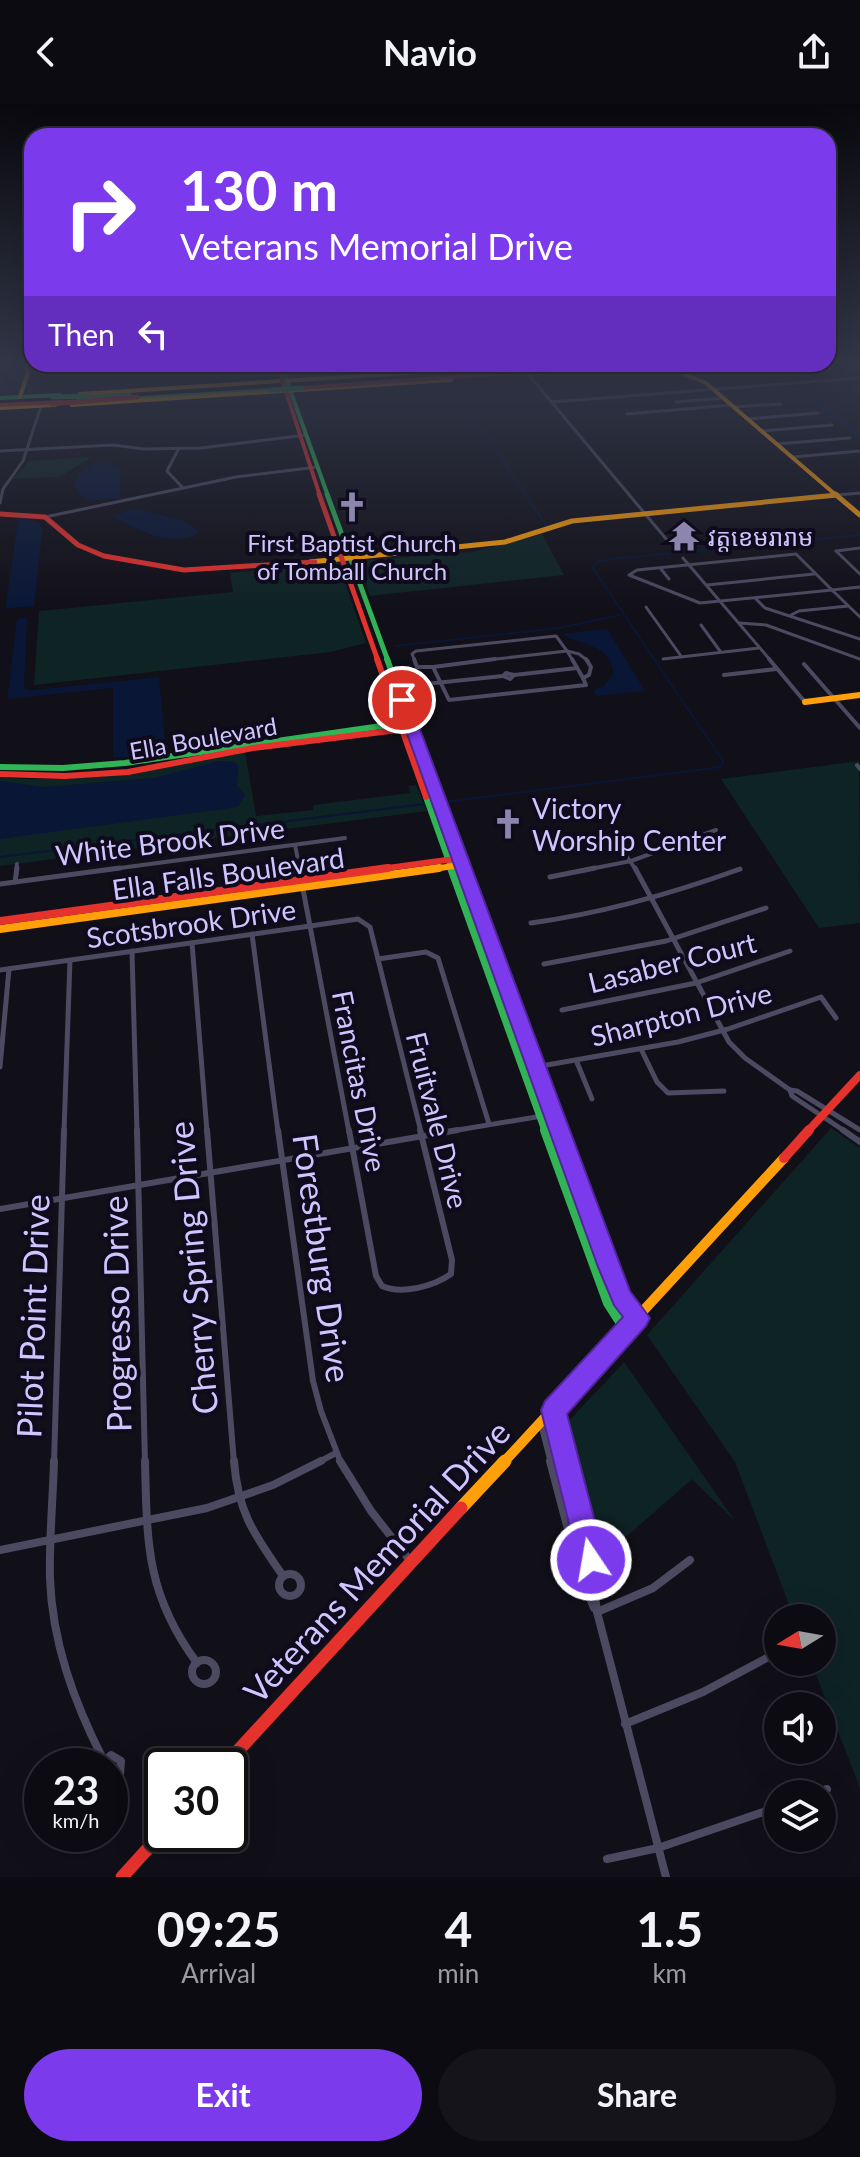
<!DOCTYPE html>
<meta charset="utf-8">
<style>
body{margin:0;font-family:Lato,"Noto Sans Khmer",sans-serif;background:#16141b;color:#f1f3f6;height:100vh;display:flex;flex-direction:column;font-size:30px;white-space:nowrap}
*{box-sizing:border-box;margin:0}
p{font-size:26px;color:#9a9b9f}
.icon{flex:none;width:44px;height:44px;fill:none;stroke:currentColor;stroke-width:2;stroke-linecap:round;stroke-linejoin:round}
.map{position:relative;height:1773px;overflow:hidden}
.side{display:flex;flex-direction:column;background:#0d0b12;flex:1}
.side>*{flex:none}
.hud{position:absolute;left:24px;top:24px;width:812px;height:244px;border-radius:24px;box-shadow:0 8px 32px #0002,0 0 0 2px #2d2b32;background:#7c3aed;color:#fff;overflow:hidden}
.needle{width:52px;rotate:259deg}
.tools{position:absolute;left:764px;top:1500px;display:grid;gap:16px}
.tools a{display:grid;place-items:center;width:72px;height:72px;border-radius:50%;background:#0d0b12;box-shadow:0 8px 32px #0002,0 0 0 2px #2d2b32;font-size:40px}
.speed{position:absolute;left:24px;top:1644px;display:flex;gap:16px;font-size:40px;font-weight:700;text-align:center}
.speed>*{display:grid;place-content:center;width:104px;height:104px;border-radius:50%;background:#0d0b12;box-shadow:0 8px 32px #0002,0 0 0 2px #2d2b32;line-height:1}
.speed small{font-size:20px;font-weight:400}
.speed .limit{border:4px solid #111;border-radius:12px;background:#fff;color:#111}
.pin{position:absolute;display:grid;place-items:center;width:68px;height:68px;color:#fff;margin:-34px;border:4px solid #fff;border-radius:50%;box-shadow:0 2px 8px #0007}
.me{position:absolute;width:88px;margin:-44px;rotate:348deg;stroke-linejoin:round;filter:drop-shadow(0 0 6px #0008)}
.turn{display:flex;align-items:center;gap:28px;height:168px;padding:0 24px;font-size:36px}
.turn .icon{width:104px;height:104px;stroke-width:2.5}
.turn b{display:block;font-size:56px;line-height:68px}
.then{display:flex;align-items:center;height:76px;padding:0 24px;background:#0003;gap:16px;font-size:30px}
.eta{display:flex;justify-content:space-evenly;align-items:center;height:136px;text-align:center}
.eta b{font-size:48px;font-weight:700;line-height:56px}
.primary-button{display:flex;gap:16px;margin-top:auto;padding:16px 24px}
.primary-button a{flex:1;height:92px;border-radius:48px;background:#7c3aed;color:#fff;font-size:32px;font-weight:700;line-height:92px;text-align:center}
.primary-button a+a{background:#16141b;color:#f1f3f6}
header{display:flex;justify-content:space-between;align-items:center;height:104px;padding:0 24px;background:#0d0b12;font-size:36px;font-weight:700}
.map>svg:first-child{display:block}
.green{fill:#0e2324}
.water{fill:#091635}
.lines{fill:none;stroke-linecap:round;stroke-linejoin:round}
.stream{stroke:#091635;stroke-width:2}
.river{stroke:#091635;stroke-width:5}
.street-far4{stroke:#4c4a61;stroke-width:3}
.street-far3{stroke:#4c4a61;stroke-width:4}
.street-far2{stroke:#4c4a61;stroke-width:5}
.street-far1{stroke:#4c4a61;stroke-width:6}
.street{stroke:#4c4a61;stroke-width:8}
.fast-far4{stroke:#30b455;stroke-width:4}
.fast-far3{stroke:#30b455;stroke-width:5}
.fast-far2{stroke:#30b455;stroke-width:6}
.fast-far1{stroke:#30b455;stroke-width:8}
.fast{stroke:#30b455;stroke-width:10}
.slow-far5{stroke:#ff9f0a;stroke-width:4}
.slow-far4{stroke:#ff9f0a;stroke-width:5}
.slow-far3{stroke:#ff9f0a;stroke-width:6}
.slow-far2{stroke:#ff9f0a;stroke-width:8}
.slow-far1{stroke:#ff9f0a;stroke-width:10}
.slow{stroke:#ff9f0a;stroke-width:13}
.jam-far5{stroke:#e5322d;stroke-width:4}
.jam-far4{stroke:#e5322d;stroke-width:5}
.jam-far3{stroke:#e5322d;stroke-width:6}
.jam-far2{stroke:#e5322d;stroke-width:8}
.jam-far1{stroke:#e5322d;stroke-width:10}
.jam{stroke:#e5322d;stroke-width:13}
.fast-bridge{stroke:#30b455;stroke-width:5}
.jam-bridge{stroke:#e5322d;stroke-width:5}
.route{fill:#7c3aed;stroke:#51269a;stroke-width:2}
.labels{text-anchor:middle;dominant-baseline:central;stroke-width:8;stroke-linejoin:round;paint-order:stroke}
.far-poi-label{font-size:24px;fill:#cfc6ff;stroke:#0f0b1c;text-anchor:start}
.far-street-label{font-size:24px;fill:#cfc6ff;stroke:#0f0b1c}
.poi-label{font-size:28px;fill:#cfc6ff;stroke:#0f0b1c;text-anchor:start}
.street-label{font-size:28px;fill:#cfc6ff;stroke:#0f0b1c}
.near-street-label{font-size:34px;fill:#cfc6ff;stroke:#0f0b1c}
</style>
<header><svg class="icon" aria-label="back" viewBox="0 0 24 24"><path d="M15 5l-7 7 7 7"/></svg>Navio<svg class="icon" aria-label="share" viewBox="0 0 24 24"><path d="M12 15V3M7 8l5-5 5 5M5 13v7h14v-7"/></svg></header>
<div class="map">
<svg width="860" height="1773" viewBox="0 0 860 1773">
<rect width="100%" height="100%" fill="#110f18"/>
<g class="green">
<polygon points="240,260 251,263 253,267 232,274 188,275 186,266"/>
<polygon points="92,353 59,373 13,375 29,357"/>
<polygon points="542,430 564,471 370,492 357,457 472,448"/>
<polygon points="339,458 346,477 340,478 345,479 366,539 331,548 34,581 39,507 233,488 230,469"/>
<path d="M245,648L256,712L313,706V701L410,689L409,682L416,681L427,707L0,762V673C83,681 165,665 245,648Z"/>
<polygon points="859,657 860,819 819,824 721,675"/>
<polygon points="831,1024 860,1044 860,1684 811,1558 822,1558 822,1514 794,1514 735,1358 647,1231"/>
<polygon points="624,1258 735,1417 692,1375 618,1440 598,1445 567,1319"/>
</g>
<g class="water">
<path d="M99,357L108,358L121,365L120,394C101,396 83,401 74,381L78,370Z"/>
<path d="M133,404L184,417L200,428C169,446 142,426 112,413Z"/>
<polygon points="21,415 36,417 43,423 34,502 5,505 18,418"/>
<polygon points="27,513 24,584 32,586 159,573 166,646 134,653 113,653 113,584 7,595 17,515"/>
<path d="M605,525L608,526L645,587L597,592L593,586L603,583L613,570C612,540 581,542 562,530Z"/>
<polygon points="219,657 234,658 239,662 237,681 245,691 238,703 0,735 0,677 44,683 154,674"/>
</g>
<g class="lines">
<g class="stream">
<polyline points="450,278 546,421"/>
<polyline points="396,542 560,524 620,511"/>
<polyline points="444,698 721,663 723,657 592,463 600,457 612,455 860,431"/>
<polyline points="0,753 425,700"/>
</g>
<polyline class="river" points="832,259 813,265 802,274 802,283 807,291 860,331"/>
<g class="street-far4">
<polyline points="847,259 860,268"/>
<polyline points="528,270 667,436"/>
<polyline points="551,298 860,274"/>
<polyline points="676,298 724,294"/>
<polyline points="734,303 781,300"/>
<polyline points="627,310 732,301"/>
<polyline points="748,315 818,309"/>
<polyline points="762,327 832,321"/>
<polyline points="777,340 850,334"/>
<polyline points="179,344 167,367 183,384"/>
<polyline points="0,347 113,341 144,345 201,344 306,331"/>
<polyline points="793,353 860,347"/>
<polyline points="837,391 860,389"/>
<polyline points="0,399 3,385 23,357 41,302"/>
<polyline points="45,413 236,373 317,363"/>
<polyline points="836,447 860,470"/>
<polyline points="836,447 860,444"/>
<polygon points="796,450 832,486 700,499 629,471 637,466"/>
<polyline points="683,454 771,557"/>
<polyline points="661,465 669,475"/>
<polyline points="707,481 814,470"/>
<polyline points="832,486 860,513"/>
<polyline points="832,486 860,483"/>
<polyline points="755,494 765,504 860,535"/>
<polyline points="646,503 681,552"/>
<polyline points="791,511 799,507 848,502"/>
<polyline points="739,519 766,521 860,555"/>
<polyline points="701,521 720,547"/>
<polyline points="567,547 573,557"/>
<polyline points="567,547 579,550 588,557"/>
<polyline points="663,555 759,544"/>
<polyline points="415,557 412,550 416,547 556,532 567,547"/>
<polyline points="478,557 567,547"/>
</g>
<g class="street-far3">
<polyline points="414,555 417,563 433,563"/>
<polyline points="572,555 583,574"/>
<polyline points="769,555 805,598"/>
<polyline points="804,560 860,624"/>
<polyline points="433,563 449,596 586,581 583,574"/>
<polyline points="433,563 495,555"/>
<polygon points="506,569 514,571 510,575 503,572"/>
<polyline points="514,571 577,564"/>
<polyline points="724,571 776,565"/>
<polyline points="583,574 589,571 591,563 586,555"/>
<polyline points="416,581 503,572"/>
<path d="M387,584C402,581 416,585 428,582"/>
<polyline points="857,661 860,665"/>
<polyline points="295,741 300,766"/>
<polyline points="619,741 636,766"/>
<polyline points="16,766 17,760"/>
<polyline points="105,766 345,734"/>
<polyline points="585,766 631,757 716,726"/>
<polyline points="737,766 740,765"/>
</g>
<g class="street-far2">
<polyline points="299,764 310,822"/>
<polyline points="635,764 729,938 745,954 790,986 792,992 846,1028"/>
<polyline points="550,773 595,764"/>
<polyline points="15,778 17,764"/>
<polyline points="0,780 120,764"/>
<path d="M531,819C604,809 671,790 740,765"/>
<polyline points="310,822 349,1028"/>
<polyline points="310,822 358,815 370,823 421,1028"/>
<polyline points="252,830 278,1028"/>
<polyline points="192,839 207,1028"/>
<polyline points="132,847 137,1028"/>
<polyline points="378,855 426,848 438,854 489,1020"/>
<polyline points="544,860 666,837 766,804"/>
<polyline points="0,866 310,822"/>
<polyline points="562,906 696,879 790,847"/>
<polyline points="641,945 657,978 668,989 724,987"/>
<polyline points="576,956 592,995"/>
<polyline points="0,963 9,865"/>
<polyline points="524,965 678,938 728,925 821,893 836,914"/>
<polyline points="790,986 797,987 860,1026"/>
<polyline points="64,1028 70,856"/>
<polyline points="446,1028 554,1010"/>
</g>
<g class="street-far1">
<polyline points="137,1026 145,1359"/>
<polyline points="207,1026 234,1359"/>
<polyline points="278,1026 313,1277 321,1307 341,1359"/>
<path d="M349,1026L376,1172L382,1182C402,1191 434,1182 451,1170L452,1156L420,1026"/>
<polyline points="843,1026 860,1038"/>
<polyline points="0,1105 458,1026"/>
<polyline points="554,1306 568,1359"/>
<polyline points="541,1320 551,1359"/>
<polyline points="54,1359 64,1026"/>
<polyline points="317,1359 334,1350"/>
</g>
<g class="street">
<path d="M54,1357C53,1395 49,1435 50,1474C52,1538 74,1598 103,1655"/>
<path d="M145,1357C147,1439 146,1490 197,1559"/>
<path d="M234,1357C238,1409 254,1430 283,1472"/>
<polyline points="340,1357 371,1407 411,1458"/>
<polyline points="550,1357 580,1471 594,1504"/>
<polyline points="567,1357 589,1440 597,1508 666,1773"/>
<polyline points="569,1426 585,1423"/>
<polyline points="0,1446 207,1404 273,1381 321,1357"/>
<circle cx="290" cy="1481" r="11"/>
<polyline points="597,1508 653,1484 690,1456"/>
<circle cx="204" cy="1568" r="12"/>
<polyline points="625,1620 703,1588 778,1548"/>
<polyline points="99,1662 111,1651 121,1657 120,1671 110,1679"/>
<polyline points="813,1690 827,1685"/>
<polyline points="607,1755 658,1744 778,1703"/>
</g>
<g class="fast-far4">
<polyline points="283,266 328,392"/>
<polyline points="0,294 60,291"/>
<polyline points="78,294 130,291"/>
<polyline points="126,295 271,286"/>
</g>
<polyline class="fast-far3" points="327,390 388,557"/>
<g class="fast-far2">
<polyline points="387,555 436,692"/>
<polyline points="0,663 63,664 125,659 402,619"/>
<polyline points="426,693 452,766"/>
</g>
<polyline class="fast-far1" points="451,764 546,1028"/>
<polyline class="fast" points="545,1026 608,1199 626,1227"/>
<g class="slow-far5">
<polyline points="662,261 706,279 837,392"/>
<polyline points="539,269 668,260"/>
<polyline points="80,290 549,260"/>
<polyline points="20,293 28,269 24,259"/>
<polyline points="72,301 451,276"/>
<polyline points="0,304 55,301"/>
<polyline points="830,392 837,391"/>
</g>
<g class="slow-far4">
<polyline points="835,390 860,411"/>
<polyline points="310,458 505,438 572,417 837,391"/>
</g>
<g class="slow-far3">
<polyline points="805,598 860,591"/>
<polyline points="436,692 463,766"/>
<polyline points="425,766 454,762"/>
</g>
<g class="slow-far2">
<polyline points="462,764 560,1028"/>
<polyline points="0,825 439,764"/>
</g>
<g class="slow-far1">
<polyline points="559,1026 622,1194 638,1214"/>
<polyline points="503,1359 784,1054"/>
</g>
<polyline class="slow" points="461,1404 505,1357"/>
<g class="jam-far5">
<polyline points="277,260 320,392"/>
<polyline points="302,284 631,260"/>
<polyline points="0,301 62,298"/>
</g>
<g class="jam-far4">
<polyline points="319,390 378,557"/>
<polyline points="0,410 45,413 78,441 104,452 184,466 315,458"/>
</g>
<g class="jam-far3">
<polyline points="377,555 426,693"/>
<polyline points="0,670 65,672 128,668 253,644 406,625"/>
<polyline points="373,766 454,755"/>
</g>
<g class="jam-far2">
<polyline points="0,817 388,764"/>
<polyline points="807,1028 860,971"/>
</g>
<polyline class="jam-far1" points="784,1054 809,1026"/>
<g class="jam">
<polyline points="224,1662 461,1404"/>
<polyline points="122,1773 162,1729"/>
</g>
<g class="fast-bridge">
<polyline points="271,286 302,284"/>
<polyline points="53,293 88,292"/>
</g>
<polyline class="jam-bridge" points="51,300 137,293"/>
</g>
<linearGradient id="sky" x2="0" y2="1"><stop stop-color="#09080d"/><stop offset="0.51" stop-color="#323748"/><stop offset="1" stop-color="#323748" stop-opacity="0"/></linearGradient>
<rect width="860" height="507" fill="url(#sky)"/>
<polygon class="route" points="402,592 409,596 621,1163 630,1187 650,1214 646,1222 567,1310 605,1456 601,1465 591,1469 582,1465 578,1456 541,1306 545,1297 623,1213 614,1201 598,1163 395,596"/>
<defs>
<g id="church-bare" transform="scale(2.4)"><path d="M-1.2-6h2.4v3.5h3.3v2.4h-3.3V6h-2.4V-.1h-3.3v-2.4h3.3Z" fill="#8c86ae" stroke="#0f0b1c" stroke-width="2.5" paint-order="stroke"/></g>
<g id="temple-bare" transform="scale(2.4)"><path d="M0-6L5-2H3V0L6.5 2.5H4V6H1.5V3h-3V6H-4V2.5H-6.5L-3 0V-2H-5Z" fill="#8c86ae" stroke="#0f0b1c" stroke-width="2.5" paint-order="stroke"/></g>
</defs>
<g fill-rule="evenodd">
<use href="#church-bare" x="352" y="403"/>
<use href="#temple-bare" x="684" y="432"/>
<use href="#church-bare" x="508" y="720"/>
</g>
<g class="labels">
<g class="far-poi-label">
<text x="708" y="432">វត្តខេមរារាម</text>
<text x="352" y="438" text-anchor="middle">First Baptist Church<tspan x="352" dy="28">of Tomball Church</tspan></text>
</g>
<g class="far-street-label">
<text transform="translate(203 634) rotate(-10)">Ella Boulevard</text>
</g>
<g class="poi-label">
<text x="532" y="704">Victory<tspan x="532" dy="32">Worship Center</tspan></text>
</g>
<g class="street-label">
<text transform="translate(170 737) rotate(-7)">White Brook Drive</text>
<text transform="translate(228 769) rotate(-8)">Ella Falls Boulevard</text>
<text transform="translate(191 819) rotate(-8)">Scotsbrook Drive</text>
<text transform="translate(672 858) rotate(-14)">Lasaber Court</text>
<text transform="translate(681 910) rotate(-14)">Sharpton Drive</text>
<text transform="translate(360 977) rotate(79)">Francitas Drive</text>
<text transform="translate(438 1016) rotate(76)">Fruitvale Drive</text>
</g>
<g class="near-street-label">
<text transform="translate(323 1154) rotate(82)">Forestburg Drive</text>
<text transform="translate(192 1164) rotate(-95)">Cherry Spring Drive</text>
<text transform="translate(116 1210) rotate(-91)">Progresso Drive</text>
<text transform="translate(32 1212) rotate(-88)">Pilot Point Drive</text>
<text transform="translate(376 1457) rotate(-47)">Veterans Memorial Drive</text>
</g>
</g>
</svg>
<div class="tools">
<a><svg class="needle" viewBox="-14 -14 28 28"><path d="M0-13l5 13h-10z" fill="#e53935"/><path d="M0 13l5-13h-10z" fill="#9a9b9f"/></svg></a>
<a><svg class="icon" aria-label="sound" viewBox="0 0 24 24"><path d="M4 9h4l5-4v14l-5-4H4zM17 9q2 3 0 6"/></svg></a>
<a><svg class="icon" aria-label="layers" viewBox="0 0 24 24"><path d="M12 4l9 5-9 5-9-5zM3 14l9 5 9-5"/></svg></a>
</div>
<div class="speed"><div>23<small>km/h</small></div><div class="limit">30</div></div>
<div class="pin" style="left:402px;top:596px;background:#d93025"><svg class="icon" aria-label="arrive" viewBox="0 0 24 24"><path d="M6 21V4h12l-3 4 3 4H6"/></svg></div>
<svg class="me" style="left:591px;top:1456px" viewBox="-20 -20 40 40"><circle r="17" fill="#7c3aed" stroke="#fff" stroke-width="3"/><path d="M0-11L8 9 0 5-8 9z" fill="#fff"/></svg>
<div class="hud">
<div class="turn"><svg class="icon" aria-label="right" viewBox="0 0 24 24"><path d="M7 20v-9h11M14 6l5 5-5 5"/></svg><div><b>130 m</b>Veterans Memorial Drive</div></div>
<div class="then">Then<svg class="icon" aria-label="left" viewBox="0 0 24 24"><path d="M17 20v-9H6M10 6l-5 5 5 5"/></svg></div>
</div>
</div>
<section class="side">
<div class="eta">
<div><b>09:25</b><p>Arrival</p></div>
<div><b>4</b><p>min</p></div>
<div><b>1.5</b><p>km</p></div>
</div>
<div class="primary-button"><a>Exit</a><a>Share</a></div>
</section>
